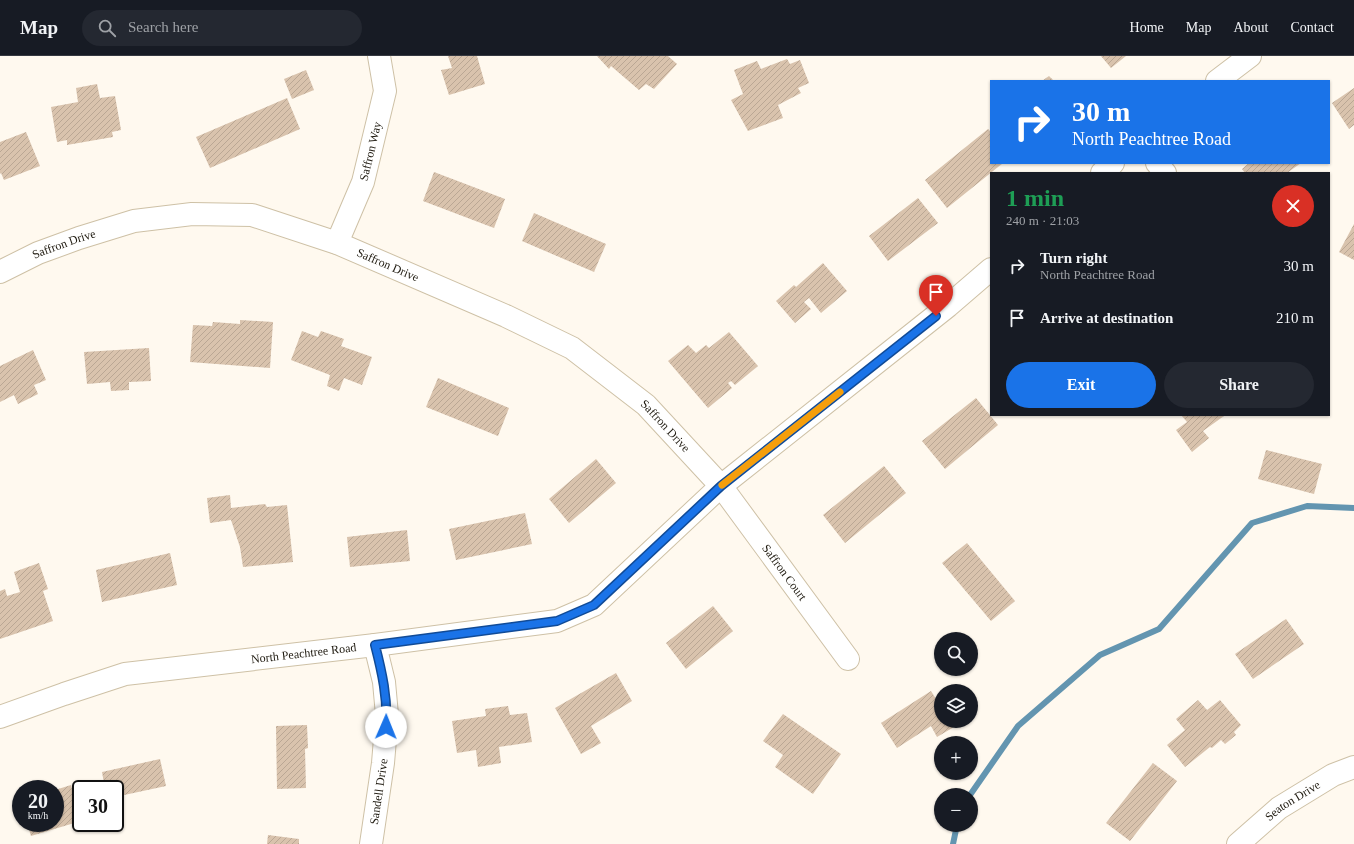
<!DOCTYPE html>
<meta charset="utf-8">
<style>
body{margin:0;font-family:"Times New Roman",serif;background:#242831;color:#f1f3f6;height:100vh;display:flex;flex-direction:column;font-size:15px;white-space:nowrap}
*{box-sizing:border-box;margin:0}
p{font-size:13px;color:#9ea1a6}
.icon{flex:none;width:22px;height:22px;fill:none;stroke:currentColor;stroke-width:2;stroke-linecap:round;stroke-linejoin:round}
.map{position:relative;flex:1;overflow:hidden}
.side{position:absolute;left:990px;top:116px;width:340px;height:244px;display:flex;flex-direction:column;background:#171b24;border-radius:0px;box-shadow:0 1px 3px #0004}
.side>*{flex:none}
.banner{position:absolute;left:990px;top:24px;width:340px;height:84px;border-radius:0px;box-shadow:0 1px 3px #0004;background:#1a73e8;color:#fff;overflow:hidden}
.controls{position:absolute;left:934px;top:576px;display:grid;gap:8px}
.controls a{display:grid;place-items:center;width:44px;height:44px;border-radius:50%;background:#171b24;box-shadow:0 1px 3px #0004;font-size:20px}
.speed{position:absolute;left:12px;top:724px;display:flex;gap:8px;font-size:20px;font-weight:700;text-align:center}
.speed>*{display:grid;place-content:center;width:52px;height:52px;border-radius:50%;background:#171b24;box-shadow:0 1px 3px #0004;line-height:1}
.speed small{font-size:10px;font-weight:400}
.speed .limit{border:2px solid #111;border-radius:6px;background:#fff;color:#111}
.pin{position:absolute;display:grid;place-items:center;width:34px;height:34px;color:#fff;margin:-41px -17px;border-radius:50% 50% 50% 0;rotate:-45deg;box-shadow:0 0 4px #0007}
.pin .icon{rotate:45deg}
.me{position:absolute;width:44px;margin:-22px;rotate:1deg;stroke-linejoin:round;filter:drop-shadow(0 0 3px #0008)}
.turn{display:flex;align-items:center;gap:14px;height:84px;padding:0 16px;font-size:18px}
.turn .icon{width:52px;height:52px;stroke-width:2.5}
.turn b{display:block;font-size:28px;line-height:34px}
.round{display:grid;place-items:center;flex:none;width:42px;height:42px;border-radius:21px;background:#242831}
.headline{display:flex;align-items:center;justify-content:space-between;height:68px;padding:0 16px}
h1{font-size:24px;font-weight:700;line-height:30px;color:#1e9e55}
.button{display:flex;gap:8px;margin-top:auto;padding:8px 16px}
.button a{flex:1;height:46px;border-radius:24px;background:#1a73e8;color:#fff;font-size:16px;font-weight:700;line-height:46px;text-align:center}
.button a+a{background:#242831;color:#f1f3f6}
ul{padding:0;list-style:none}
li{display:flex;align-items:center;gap:12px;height:52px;padding:0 16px}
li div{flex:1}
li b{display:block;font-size:15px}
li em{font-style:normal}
header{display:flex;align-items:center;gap:24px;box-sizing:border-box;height:56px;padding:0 20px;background:#171b24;border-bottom:1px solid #363941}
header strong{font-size:19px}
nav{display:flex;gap:22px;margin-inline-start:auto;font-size:14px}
.search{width:280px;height:36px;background:#242831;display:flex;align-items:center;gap:10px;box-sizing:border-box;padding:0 14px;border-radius:22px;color:#9ea1a6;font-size:15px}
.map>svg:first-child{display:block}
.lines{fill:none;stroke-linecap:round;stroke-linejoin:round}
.stream{stroke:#6395b0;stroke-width:6}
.building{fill:url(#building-hatch)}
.minor-casing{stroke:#cec1a6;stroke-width:24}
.minor{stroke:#fff;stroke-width:22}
.route-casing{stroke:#114b97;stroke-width:10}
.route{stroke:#1a73e8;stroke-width:7}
.slow{stroke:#f59e0b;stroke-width:7}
.labels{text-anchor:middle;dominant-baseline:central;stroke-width:4;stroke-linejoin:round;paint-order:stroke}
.street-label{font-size:12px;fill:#1e190f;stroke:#fff9ef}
</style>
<header>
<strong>Map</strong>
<div class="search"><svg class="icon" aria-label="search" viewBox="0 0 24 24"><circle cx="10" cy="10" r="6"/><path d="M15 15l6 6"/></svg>Search here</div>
<nav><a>Home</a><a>Map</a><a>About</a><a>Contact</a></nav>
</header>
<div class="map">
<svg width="1354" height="788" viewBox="0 0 1354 788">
<defs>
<pattern id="building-hatch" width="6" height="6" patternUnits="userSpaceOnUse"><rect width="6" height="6" fill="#d9c3ad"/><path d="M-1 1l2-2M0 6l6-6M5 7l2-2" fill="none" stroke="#baa794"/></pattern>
</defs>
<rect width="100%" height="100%" fill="#fff9ef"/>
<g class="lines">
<g class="stream">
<polyline points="970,739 1018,670 1100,599 1159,573 1252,467 1307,450 1354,452"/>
<polyline points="953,788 957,769"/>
</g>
</g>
<g class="building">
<polygon points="448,0 477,0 485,28 449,39 441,14 452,12"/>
<polygon points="597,0 668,0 677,8 654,33 646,28 639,34 611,10 609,13"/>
<polygon points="1101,0 1126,0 1111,12"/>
<polygon points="787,3 790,8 800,4 809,27 798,32 801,37 778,49 783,62 748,75 731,44 743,38 734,14 757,5 761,13"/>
<polygon points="306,14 314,34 292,43 284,23"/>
<polygon points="1049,20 1054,25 1042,25"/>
<polygon points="97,28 100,42 115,40 121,74 112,76 113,81 67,89 67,84 57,86 51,51 78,46 76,32"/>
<polygon points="1354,32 1354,69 1349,73 1332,47"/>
<polygon points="287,42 300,73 210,112 196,81"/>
<polygon points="988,73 991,76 991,107 1003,107 947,152 925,124"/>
<polygon points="26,76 40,110 4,124 1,117 0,118 0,86"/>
<polygon points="1249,107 1301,107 1287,117 1245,117 1242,113"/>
<polygon points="434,116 505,143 494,172 423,145"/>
<polygon points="918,142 938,167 888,205 869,180"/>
<polygon points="534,157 606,188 594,216 522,185"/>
<polygon points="1354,168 1354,204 1339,196"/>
<polygon points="823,207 847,235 821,257 809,242 804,246 811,253 795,267 776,245 794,229 796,231"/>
<polygon points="240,264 273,266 270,312 190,306 193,269 212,270 213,266 240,268"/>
<polygon points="302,275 318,281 321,275 344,283 341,290 372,301 362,329 344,322 339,335 327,330 330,319 291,304"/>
<polygon points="729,276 758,310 735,329 731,325 728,327 732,332 708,352 668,305 688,289 696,297 706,289 709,292"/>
<polygon points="149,292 151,325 129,326 129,334 111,335 110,326 87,328 84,296"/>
<polygon points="33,294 46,324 34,329 38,338 18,348 14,339 0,346 0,310"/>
<polygon points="438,322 509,352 498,380 426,351"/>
<polygon points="976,342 998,369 945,413 922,385"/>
<polygon points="1181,359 1223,359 1224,360 1203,375 1209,382 1192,396 1176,374 1187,366"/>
<polygon points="1266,394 1322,408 1314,438 1258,423"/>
<polygon points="596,403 616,427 569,467 549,443"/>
<polygon points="884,410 906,437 845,487 823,459"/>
<polygon points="230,439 231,452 265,448 267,451 287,449 293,506 243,511 240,491 231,464 210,467 207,442"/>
<polygon points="525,457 532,488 456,504 449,473"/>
<polygon points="407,474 410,505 350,511 347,481"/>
<polygon points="967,487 1015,545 991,565 942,507"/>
<polygon points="170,497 177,529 102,546 96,514"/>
<polygon points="39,507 48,533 43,535 53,565 0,583 0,535 5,533 7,540 20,536 14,516"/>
<polygon points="713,550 733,575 686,613 666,587"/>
<polygon points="1286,563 1304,588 1253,623 1235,598"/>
<polygon points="616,617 632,645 591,670 601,687 581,698 555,652"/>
<polygon points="931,635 941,651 941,665 950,665 954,671 937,681 931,670 897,692 881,667"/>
<polygon points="1198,644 1207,654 1220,644 1241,669 1234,676 1236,679 1225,688 1221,684 1212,692 1210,691 1185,711 1167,689 1185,674 1176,663"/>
<polygon points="508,650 510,659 527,657 532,686 499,691 501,707 478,711 476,694 457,697 452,665 486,660 485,653"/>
<polygon points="783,658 841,698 813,738 775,711 783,699 763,685"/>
<polygon points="307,669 308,692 305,693 306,732 277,733 276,670"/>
<polygon points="160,703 166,730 115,741 115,733 105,733 102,716"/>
<polygon points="1153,707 1177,725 1130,785 1106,767"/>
<polygon points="71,729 72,733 82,729 83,733 81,733 81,765 31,780 27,767 55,767 55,734"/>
<polygon points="268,779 299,783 299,788 267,788"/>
</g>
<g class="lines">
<g class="minor-casing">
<g id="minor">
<polyline points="1217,25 1250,0"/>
<polyline points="1157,107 1165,117"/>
<polyline points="1102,117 1113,107"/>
<path id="s1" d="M337,187L363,126L385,35L379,0"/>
<path id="s2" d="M0,216L38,197L79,182L134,165L192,158L252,159L337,187L506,260L572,292L646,349L721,430L848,603"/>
<path id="s3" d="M0,661L64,638L125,618L375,589L557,565L594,549L721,430L948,250L991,213"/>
<path id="s4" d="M371,788L383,707L387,659L384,626L375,589"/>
<path id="s5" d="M1238,788L1279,752L1333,719L1354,711"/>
</g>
</g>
<use href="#minor" class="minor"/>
</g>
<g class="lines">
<g class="route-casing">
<path id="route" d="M386,671C388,643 382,616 375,589L557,565L594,549L721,430L936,260"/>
</g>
<use href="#route" class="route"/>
<polyline class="slow" points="722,429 840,336"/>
</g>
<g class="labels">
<g class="street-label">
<text stroke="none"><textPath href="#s1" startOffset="98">Saffron Way</textPath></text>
<text stroke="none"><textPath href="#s2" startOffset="70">Saffron Drive</textPath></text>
<text stroke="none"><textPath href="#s2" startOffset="407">Saffron Drive</textPath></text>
<text stroke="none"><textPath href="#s2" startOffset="731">Saffron Drive</textPath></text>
<text stroke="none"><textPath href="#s2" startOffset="920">Saffron Court</textPath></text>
<text stroke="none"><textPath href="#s3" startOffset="312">North Peachtree Road</textPath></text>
<text stroke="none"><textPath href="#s4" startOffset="53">Sandell Drive</textPath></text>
<text stroke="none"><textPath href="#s5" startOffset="70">Seaton Drive</textPath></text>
</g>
</g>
</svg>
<div class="controls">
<a><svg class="icon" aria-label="search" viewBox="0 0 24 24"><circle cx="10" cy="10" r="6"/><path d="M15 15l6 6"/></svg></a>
<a><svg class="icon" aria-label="layers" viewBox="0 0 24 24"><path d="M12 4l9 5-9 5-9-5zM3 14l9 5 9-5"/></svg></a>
<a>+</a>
<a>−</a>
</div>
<div class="speed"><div>20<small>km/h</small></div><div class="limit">30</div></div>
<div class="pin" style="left:936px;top:260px;background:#d93025"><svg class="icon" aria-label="arrive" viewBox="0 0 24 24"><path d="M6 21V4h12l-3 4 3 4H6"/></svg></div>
<svg class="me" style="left:386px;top:671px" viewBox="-20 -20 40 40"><circle r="19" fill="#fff"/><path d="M0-13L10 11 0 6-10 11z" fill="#1a73e8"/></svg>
<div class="banner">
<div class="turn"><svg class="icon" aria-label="right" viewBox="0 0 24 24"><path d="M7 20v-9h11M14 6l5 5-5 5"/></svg><div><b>30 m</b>North Peachtree Road</div></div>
</div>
<section class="side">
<div class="headline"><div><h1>1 min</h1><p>240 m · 21:03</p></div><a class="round" style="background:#d93025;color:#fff"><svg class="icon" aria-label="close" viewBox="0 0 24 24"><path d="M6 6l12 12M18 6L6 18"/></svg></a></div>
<ul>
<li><svg class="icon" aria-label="right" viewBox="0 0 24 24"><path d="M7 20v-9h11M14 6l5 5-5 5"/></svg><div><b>Turn right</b><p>North Peachtree Road</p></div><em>30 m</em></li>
<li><svg class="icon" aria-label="arrive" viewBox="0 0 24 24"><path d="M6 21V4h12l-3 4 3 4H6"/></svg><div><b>Arrive at destination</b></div><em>210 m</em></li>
</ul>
<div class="button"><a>Exit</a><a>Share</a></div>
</section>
</div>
